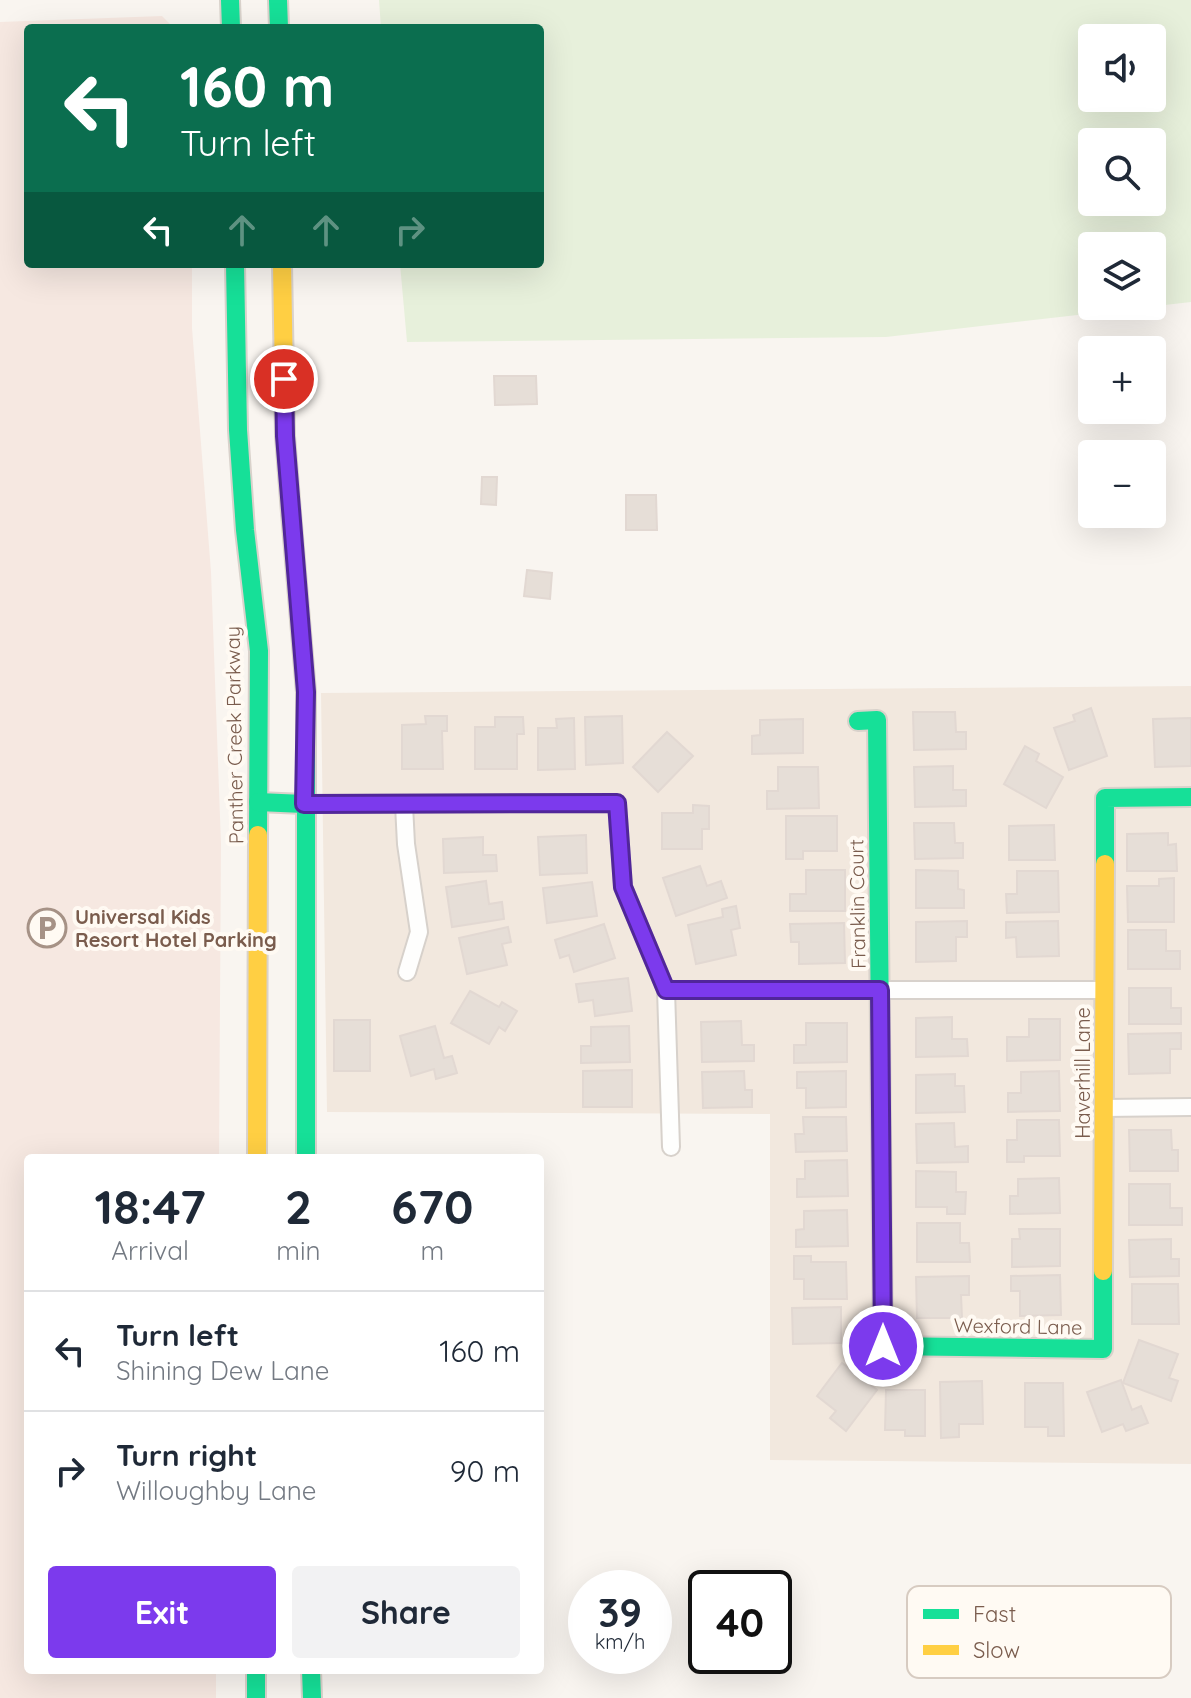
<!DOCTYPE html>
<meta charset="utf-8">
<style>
body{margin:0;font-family:Quicksand,sans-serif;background:#f2f2f3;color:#1f2937;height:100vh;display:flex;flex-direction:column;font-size:30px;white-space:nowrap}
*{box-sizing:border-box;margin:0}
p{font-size:26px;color:#747a83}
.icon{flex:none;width:44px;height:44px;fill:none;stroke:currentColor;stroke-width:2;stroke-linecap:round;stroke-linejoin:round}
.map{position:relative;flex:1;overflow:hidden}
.side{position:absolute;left:24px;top:1154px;width:520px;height:520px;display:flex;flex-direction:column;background:#fff;border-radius:8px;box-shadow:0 8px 32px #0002}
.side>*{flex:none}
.hud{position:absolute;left:24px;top:24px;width:520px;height:244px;border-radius:8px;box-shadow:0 8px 32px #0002;background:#0b6e4f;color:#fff;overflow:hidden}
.buttons{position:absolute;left:1078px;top:24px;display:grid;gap:16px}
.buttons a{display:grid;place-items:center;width:88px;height:88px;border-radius:8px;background:#fff;box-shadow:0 8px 32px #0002;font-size:40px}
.speed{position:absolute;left:568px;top:1570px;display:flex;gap:16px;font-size:40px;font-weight:700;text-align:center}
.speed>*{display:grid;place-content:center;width:104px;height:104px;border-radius:50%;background:#fff;box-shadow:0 8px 32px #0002;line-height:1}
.speed small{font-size:20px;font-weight:400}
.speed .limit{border:4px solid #111;border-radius:12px;background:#fff;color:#111}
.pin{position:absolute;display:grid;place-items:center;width:68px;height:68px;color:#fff;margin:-34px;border:4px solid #fff;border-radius:50%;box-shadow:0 2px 8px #0007}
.me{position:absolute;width:88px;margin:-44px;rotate:0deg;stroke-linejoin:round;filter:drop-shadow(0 0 6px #0008)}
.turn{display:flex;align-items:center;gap:28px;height:168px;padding:0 24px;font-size:36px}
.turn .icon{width:104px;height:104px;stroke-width:2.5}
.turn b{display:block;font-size:56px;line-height:68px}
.lanes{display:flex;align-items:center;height:76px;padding:0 24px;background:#0003;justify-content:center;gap:40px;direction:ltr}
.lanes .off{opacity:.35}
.eta{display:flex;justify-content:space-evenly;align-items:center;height:136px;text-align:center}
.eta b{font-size:48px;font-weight:700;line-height:56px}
.action{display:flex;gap:16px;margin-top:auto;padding:16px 24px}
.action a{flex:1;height:92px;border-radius:8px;background:#7c3aed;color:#fff;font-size:32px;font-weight:700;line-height:92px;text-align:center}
.action a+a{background:#f2f2f3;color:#1f2937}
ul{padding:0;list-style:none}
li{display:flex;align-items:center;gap:24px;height:120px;padding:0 24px;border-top:2px solid #e0e1e3}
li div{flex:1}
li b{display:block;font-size:30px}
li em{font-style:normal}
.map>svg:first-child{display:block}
.residential{fill:#f2e8de}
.commercial{fill:#f6e8e1}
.green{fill:#e7f0db;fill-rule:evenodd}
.building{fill:#e6ded7;stroke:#e2d8d2;stroke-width:2}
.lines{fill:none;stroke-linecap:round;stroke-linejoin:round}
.street-casing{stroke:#d7d1cb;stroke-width:20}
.fast-casing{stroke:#d9d2cb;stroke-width:22}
.slow-casing{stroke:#d9d2cb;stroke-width:22}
.street{stroke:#fefefd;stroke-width:16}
.fast{stroke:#16e098;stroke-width:18}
.slow{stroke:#ffcf43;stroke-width:18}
.route-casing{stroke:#51269a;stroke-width:20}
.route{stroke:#7c3aed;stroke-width:14}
.labels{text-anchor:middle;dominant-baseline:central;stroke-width:8;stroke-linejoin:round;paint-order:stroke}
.street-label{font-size:20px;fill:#7a5c4d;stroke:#fffaf3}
.poi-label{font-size:20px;font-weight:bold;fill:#7a5c4d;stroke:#fffaf3;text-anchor:start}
.key{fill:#fffaf3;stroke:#d7cbc1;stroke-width:2}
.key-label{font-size:22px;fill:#7a5c4d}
</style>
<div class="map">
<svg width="1191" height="1698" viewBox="0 0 1191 1698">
<rect width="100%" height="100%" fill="#f9f5f0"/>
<polygon class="residential" points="1191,686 1191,1464 770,1460 770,1114 327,1112 321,693"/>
<polygon class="commercial" points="162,16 174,28 28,28 28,264 192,264 192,328 211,572 221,844 219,1158 28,1158 28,1670 216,1670 216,1698 0,1698 0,22"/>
<path class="green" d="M379,0H1191V302L886,337L407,342L400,264H540V28H381ZM1092,38H1152V98H1092ZM1152,142V202H1092V142ZM1152,246V306H1092V246Z"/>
<g class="building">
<polygon points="494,376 536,376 537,404 495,405"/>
<polygon points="482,477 497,477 496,505 481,504"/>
<polygon points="626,495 656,495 657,530 626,530"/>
<polygon points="527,570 552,573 550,599 524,596"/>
<polygon points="1091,708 1107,756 1069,770 1054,728 1075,721 1073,715"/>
<polygon points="913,712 955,712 956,732 966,732 966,749 914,750"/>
<polygon points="425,716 447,716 447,731 442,731 443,769 402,769 402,725 426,724"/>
<polygon points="622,716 623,763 586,765 585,717"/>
<polygon points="495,717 523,717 524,734 517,734 517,769 475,769 475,727 495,727"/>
<polygon points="574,718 575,769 538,770 538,728 557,728 556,719"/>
<polygon points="1191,718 1191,766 1155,767 1153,719"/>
<polygon points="803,719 803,753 752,754 752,736 760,735 760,720"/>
<polygon points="667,732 693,756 658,792 633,767"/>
<polygon points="1025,746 1039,754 1036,761 1063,777 1046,808 1004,784"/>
<polygon points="953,766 953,790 966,790 966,806 915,807 914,767"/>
<polygon points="778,767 818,767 819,808 767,809 767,791 778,791"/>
<polygon points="693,805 709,806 709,829 702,829 702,849 662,849 662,813 693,813"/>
<polygon points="786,816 837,816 837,851 803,851 803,859 786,859"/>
<polygon points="914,823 954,823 955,843 963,843 963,858 915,859"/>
<polygon points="1054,825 1055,860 1009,860 1009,826"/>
<polygon points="1168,833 1168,845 1176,844 1177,871 1127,871 1127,834"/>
<polygon points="586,835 587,873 540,875 538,837"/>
<polygon points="483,837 483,855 496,855 497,871 444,873 443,839"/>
<polygon points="700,866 707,886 721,881 727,898 676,916 663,878"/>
<polygon points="806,870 845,870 845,911 790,911 790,894 806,894"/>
<polygon points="916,870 958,871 958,889 964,890 964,908 916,908"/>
<polygon points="1017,871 1058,871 1059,912 1007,913 1006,894 1017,894"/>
<polygon points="1174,878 1174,922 1128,922 1127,886 1159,886 1159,879"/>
<polygon points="486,881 489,904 502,902 504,919 452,927 446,887"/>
<polygon points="592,882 597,916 547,923 543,888"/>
<polygon points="736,906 740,928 731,930 736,955 696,964 688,925 723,917 722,909"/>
<polygon points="967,921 967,937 956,937 956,961 916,962 916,922"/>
<polygon points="1058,921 1059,956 1017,957 1016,937 1006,938 1006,922"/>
<polygon points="844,923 845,963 799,964 799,942 791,942 790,924"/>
<polygon points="604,924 615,958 574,972 569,955 560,958 555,940"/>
<polygon points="508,927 511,942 502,944 507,965 467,974 459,938"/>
<polygon points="1128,930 1166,930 1166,951 1180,951 1180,969 1128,969"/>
<polygon points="628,978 632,1011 595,1016 593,1000 579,1002 576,984"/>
<polygon points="1129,988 1171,988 1171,1008 1181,1008 1181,1024 1129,1024"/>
<polygon points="470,991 499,1007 502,1002 517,1011 505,1031 499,1027 489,1044 451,1023"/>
<polygon points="952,1017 952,1039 967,1039 968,1056 916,1057 916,1018"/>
<polygon points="1029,1019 1060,1019 1060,1060 1007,1061 1007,1037 1029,1037"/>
<rect x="334" y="1020" width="36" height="51"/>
<polygon points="741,1021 742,1045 754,1045 754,1061 702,1062 701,1022"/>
<polygon points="806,1023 847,1023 847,1062 794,1063 794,1045 806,1045"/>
<polygon points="435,1026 444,1058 452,1056 457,1073 436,1079 434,1069 411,1076 400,1036"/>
<polygon points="629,1026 630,1062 581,1063 581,1046 591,1046 591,1027"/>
<polygon points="1181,1033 1181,1049 1170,1049 1170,1073 1129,1074 1128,1034"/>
<polygon points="632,1070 632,1107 583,1107 583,1071"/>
<polygon points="744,1071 745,1090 752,1090 752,1107 703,1108 702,1072"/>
<polygon points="846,1071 846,1107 806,1108 806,1088 797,1088 797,1072"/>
<polygon points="1059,1071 1060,1111 1008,1112 1008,1093 1021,1093 1021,1072"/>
<polygon points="955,1074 955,1086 964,1086 965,1112 916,1113 916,1075"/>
<polygon points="803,1117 846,1117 847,1151 796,1152 795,1134 804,1134"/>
<polygon points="1017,1120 1059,1120 1060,1156 1024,1156 1024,1162 1007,1162 1007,1140 1017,1140"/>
<polygon points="954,1123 955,1147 968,1146 968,1162 917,1163 916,1124"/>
<polygon points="1129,1130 1171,1130 1172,1150 1178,1150 1178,1171 1130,1171"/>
<polygon points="847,1160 848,1196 797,1197 797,1179 805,1179 805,1161"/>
<polygon points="916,1171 956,1172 956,1192 966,1192 965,1214 947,1214 947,1207 916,1207"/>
<polygon points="1059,1178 1060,1213 1010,1214 1010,1196 1018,1196 1018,1179"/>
<polygon points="1129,1184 1170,1184 1170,1208 1182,1208 1182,1225 1129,1225"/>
<polygon points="847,1210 848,1246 796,1247 796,1230 804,1229 804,1211"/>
<polygon points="917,1223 960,1223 960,1243 969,1243 970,1262 917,1262"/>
<polygon points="1019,1229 1060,1229 1060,1266 1012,1267 1012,1239 1020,1239"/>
<polygon points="1171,1239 1171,1259 1179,1259 1179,1276 1130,1277 1129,1240"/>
<polygon points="794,1256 811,1256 811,1262 846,1262 847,1299 804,1299 804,1279 794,1279"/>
<polygon points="1060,1275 1061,1315 1020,1316 1020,1291 1011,1291 1011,1276"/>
<polygon points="969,1276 969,1295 961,1295 962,1318 917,1318 916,1277"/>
<polygon points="1132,1284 1178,1284 1179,1324 1132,1324"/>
<polygon points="841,1307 841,1343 793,1344 792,1308"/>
<polygon points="1139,1340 1178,1354 1169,1378 1178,1381 1171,1401 1123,1383"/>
<polygon points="842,1363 877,1390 846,1431 830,1418 836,1411 817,1396"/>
<polygon points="1121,1380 1132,1410 1141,1406 1148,1423 1126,1431 1123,1424 1102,1432 1087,1392"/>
<polygon points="982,1381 983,1424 959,1424 959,1437 941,1438 940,1382"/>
<polygon points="1025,1383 1063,1383 1064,1436 1048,1436 1048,1427 1025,1427"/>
<polygon points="886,1390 925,1390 925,1436 905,1436 905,1430 885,1430"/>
</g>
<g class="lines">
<g class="street-casing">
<g id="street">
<polyline points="304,804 617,803 623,887 666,990 671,1147"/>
<polyline points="404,805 406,844 419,932 407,972"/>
<polyline points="666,990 1104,990"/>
<polyline points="1104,1108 1191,1107"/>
</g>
</g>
<g class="fast-casing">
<g id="fast">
<polyline points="230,0 231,28"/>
<polyline points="278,0 279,28"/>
<polyline points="235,264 238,430 245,530 259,651 258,835"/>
<polyline points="291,513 306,692 306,1158"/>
<polyline points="858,721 877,720 883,1346 1103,1349 1103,1271"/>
<polyline points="258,802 304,804"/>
<polyline points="1105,864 1105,798 1191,797"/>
<polyline points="256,1670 256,1698"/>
<polyline points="311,1670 312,1698"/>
</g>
</g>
<g class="slow-casing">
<g id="slow">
<polyline points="282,264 285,436 291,513"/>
<polyline points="257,1158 258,835"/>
<polyline points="1103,1271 1105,864"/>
</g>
</g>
<use href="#street" class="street"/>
<use href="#fast" class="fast"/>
<use href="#slow" class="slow"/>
</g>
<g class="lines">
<g class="route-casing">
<polyline id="route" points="284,379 285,436 306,692 304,804 617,803 623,887 666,990 880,990 883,1346"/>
</g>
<use href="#route" class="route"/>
</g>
<defs>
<g id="parking-ring" transform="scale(2)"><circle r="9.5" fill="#fffaf3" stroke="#a69286" stroke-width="1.5"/><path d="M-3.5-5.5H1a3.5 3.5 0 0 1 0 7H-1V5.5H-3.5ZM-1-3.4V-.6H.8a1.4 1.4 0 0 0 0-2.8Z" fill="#a69286"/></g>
</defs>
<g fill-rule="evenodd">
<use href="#parking-ring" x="47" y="928"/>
</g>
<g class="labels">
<g class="street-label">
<text transform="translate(234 735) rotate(-91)">Panther Creek Parkway</text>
<text transform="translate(857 904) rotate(-91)">Franklin Court</text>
<text transform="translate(1082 1073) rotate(-90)">Haverhill Lane</text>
<text transform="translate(1018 1326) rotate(1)">Wexford Lane</text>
</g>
<g class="poi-label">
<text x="75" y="916">Universal Kids<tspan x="75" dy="23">Resort Hotel Parking</tspan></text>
</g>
</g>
<rect x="907" y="1586" width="264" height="92" rx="12" class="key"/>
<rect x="923" y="1609" width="36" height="10" fill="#16e098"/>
<rect x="923" y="1645" width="36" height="10" fill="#ffcf43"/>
<g class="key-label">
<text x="973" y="1622">Fast</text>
<text x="973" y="1658">Slow</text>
</g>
</svg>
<div class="buttons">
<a><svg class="icon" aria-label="sound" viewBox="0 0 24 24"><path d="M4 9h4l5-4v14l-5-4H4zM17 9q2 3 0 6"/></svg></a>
<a><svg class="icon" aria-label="search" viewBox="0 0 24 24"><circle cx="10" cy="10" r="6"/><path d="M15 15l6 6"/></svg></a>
<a><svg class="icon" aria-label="layers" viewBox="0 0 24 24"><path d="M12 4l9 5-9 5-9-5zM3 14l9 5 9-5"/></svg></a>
<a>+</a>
<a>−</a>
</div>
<div class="speed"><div>39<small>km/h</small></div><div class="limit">40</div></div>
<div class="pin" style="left:284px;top:379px;background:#d93025"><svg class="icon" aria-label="arrive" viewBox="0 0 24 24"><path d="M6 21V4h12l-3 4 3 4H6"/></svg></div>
<svg class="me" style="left:883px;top:1346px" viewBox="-20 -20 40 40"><circle r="17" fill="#7c3aed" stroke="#fff" stroke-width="3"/><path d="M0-11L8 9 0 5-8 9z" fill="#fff"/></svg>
<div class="hud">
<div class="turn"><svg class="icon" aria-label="left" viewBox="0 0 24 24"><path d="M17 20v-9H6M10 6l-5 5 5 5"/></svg><div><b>160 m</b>Turn left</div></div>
<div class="lanes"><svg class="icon" aria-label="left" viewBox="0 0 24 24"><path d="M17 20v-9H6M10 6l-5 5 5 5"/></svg><svg class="icon off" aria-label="ahead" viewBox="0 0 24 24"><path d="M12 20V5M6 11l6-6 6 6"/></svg><svg class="icon off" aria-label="ahead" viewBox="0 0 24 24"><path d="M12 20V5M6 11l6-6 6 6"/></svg><svg class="icon off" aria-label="right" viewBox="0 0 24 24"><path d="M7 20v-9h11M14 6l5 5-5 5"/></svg></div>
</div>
<section class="side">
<div class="eta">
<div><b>18:47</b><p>Arrival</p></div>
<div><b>2</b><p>min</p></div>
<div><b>670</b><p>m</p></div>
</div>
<ul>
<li><svg class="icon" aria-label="left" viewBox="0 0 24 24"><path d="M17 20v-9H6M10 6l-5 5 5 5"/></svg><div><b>Turn left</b><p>Shining Dew Lane</p></div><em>160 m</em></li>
<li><svg class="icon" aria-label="right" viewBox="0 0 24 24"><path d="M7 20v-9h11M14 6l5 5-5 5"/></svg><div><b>Turn right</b><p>Willoughby Lane</p></div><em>90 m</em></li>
</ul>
<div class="action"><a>Exit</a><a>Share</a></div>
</section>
</div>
